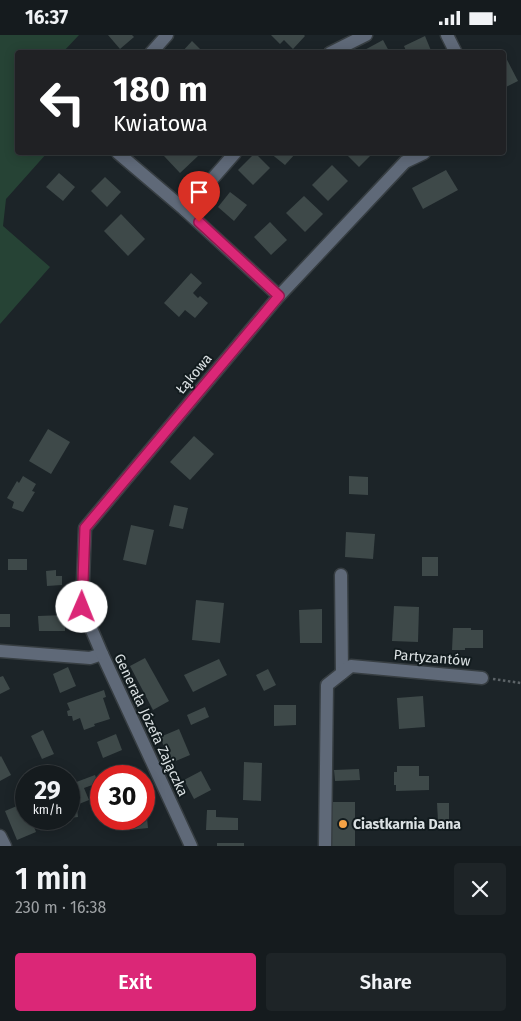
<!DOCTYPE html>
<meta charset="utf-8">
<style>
body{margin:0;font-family:"Fira Sans",sans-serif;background:#1e2427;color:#f1f3f6;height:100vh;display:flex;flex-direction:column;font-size:19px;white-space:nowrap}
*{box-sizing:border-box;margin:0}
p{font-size:16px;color:#9da1a4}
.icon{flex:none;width:28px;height:28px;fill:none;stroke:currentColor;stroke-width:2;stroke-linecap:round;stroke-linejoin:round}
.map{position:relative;height:811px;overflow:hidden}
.drawer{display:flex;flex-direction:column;background:#151b1e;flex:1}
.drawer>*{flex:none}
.hud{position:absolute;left:15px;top:15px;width:491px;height:105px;border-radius:5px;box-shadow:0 2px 12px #0003,0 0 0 1px #34393c;background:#202124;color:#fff;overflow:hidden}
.speed{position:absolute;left:15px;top:730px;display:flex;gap:10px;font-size:25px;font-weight:700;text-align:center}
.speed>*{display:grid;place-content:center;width:65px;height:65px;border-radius:50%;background:#151b1e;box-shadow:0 2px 12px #0003,0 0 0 1px #34393c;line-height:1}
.speed small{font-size:12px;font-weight:400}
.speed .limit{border:8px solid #d22;background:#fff;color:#111}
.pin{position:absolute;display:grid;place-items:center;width:42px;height:42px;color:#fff;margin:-51px -21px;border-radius:50% 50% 50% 0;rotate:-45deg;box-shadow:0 0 5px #0007}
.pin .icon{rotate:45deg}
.me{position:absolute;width:55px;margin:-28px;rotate:1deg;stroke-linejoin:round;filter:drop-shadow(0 0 4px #0008)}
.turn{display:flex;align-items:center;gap:18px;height:105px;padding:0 15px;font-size:22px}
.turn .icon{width:65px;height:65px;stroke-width:2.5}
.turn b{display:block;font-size:35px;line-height:42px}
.round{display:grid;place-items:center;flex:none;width:52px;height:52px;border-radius:5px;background:#1e2427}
.head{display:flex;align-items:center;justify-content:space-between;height:85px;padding:0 15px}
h1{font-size:30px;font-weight:600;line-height:38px}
.cta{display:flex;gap:10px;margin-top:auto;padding:10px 15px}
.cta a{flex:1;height:58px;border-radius:5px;background:#db2777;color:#fff;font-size:20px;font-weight:600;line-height:58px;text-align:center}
.cta a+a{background:#1e2427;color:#f1f3f6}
.status{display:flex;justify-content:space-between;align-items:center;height:35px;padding:0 25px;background:#151b1e;direction:ltr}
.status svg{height:14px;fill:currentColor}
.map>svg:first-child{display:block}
.green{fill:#264335}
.building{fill:#3e4949}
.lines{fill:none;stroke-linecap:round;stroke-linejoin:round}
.minor-casing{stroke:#373e42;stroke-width:15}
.path{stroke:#5c6367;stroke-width:2.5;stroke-dasharray:2.5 2.5;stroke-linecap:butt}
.minor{stroke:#5f6978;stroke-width:12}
.route-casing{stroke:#8e194d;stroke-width:12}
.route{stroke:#db2777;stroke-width:9}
.poi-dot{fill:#f5a346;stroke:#121b1e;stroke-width:2}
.labels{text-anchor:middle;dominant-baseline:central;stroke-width:4;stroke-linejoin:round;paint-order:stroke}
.street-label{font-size:14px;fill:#dbe1e3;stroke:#121b1e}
.poi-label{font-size:14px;font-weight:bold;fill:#dbe1e3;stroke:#121b1e;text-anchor:start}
</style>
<div class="status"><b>16:37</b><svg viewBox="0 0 49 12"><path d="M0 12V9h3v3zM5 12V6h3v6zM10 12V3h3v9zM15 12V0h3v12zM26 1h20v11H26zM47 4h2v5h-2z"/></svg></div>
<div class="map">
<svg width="521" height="811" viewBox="0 0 521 811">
<rect width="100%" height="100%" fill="#1c2428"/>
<polygon class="green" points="0,0 79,0 63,17 18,18 18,118 47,118 6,164 3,191 50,232 0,289"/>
<g class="building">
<polygon points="108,0 132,0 134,2 120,14"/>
<polygon points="271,0 304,0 305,1 293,14 284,5 280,9"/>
<polygon points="425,1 432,18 407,18 404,11"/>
<polygon points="383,5 390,18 359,18"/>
<polygon points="192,6 204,18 181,18"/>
<polygon points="504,19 518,46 504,53"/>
<polygon points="168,118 194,118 198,121 180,138 164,121"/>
<polygon points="255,118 270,133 253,150 238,135"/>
<polygon points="270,118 296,118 285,130"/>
<polygon points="345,118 373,118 359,132"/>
<polygon points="332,130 348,146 328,166 312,150"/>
<polygon points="446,135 458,155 423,174 412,153"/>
<polygon points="59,138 75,152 63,166 46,152"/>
<polygon points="105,142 121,157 107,172 91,156"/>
<polygon points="230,157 247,170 234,186 218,172"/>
<polygon points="304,161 323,179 305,197 286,178"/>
<polygon points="121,179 145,204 128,221 104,196"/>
<polygon points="270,187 287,205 271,220 254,202"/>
<polygon points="191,238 202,248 193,258 198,263 200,261 208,268 195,283 185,275 179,282 164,268"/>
<polygon points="48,394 70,407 51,439 29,426"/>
<polygon points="194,401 214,419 190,445 170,427"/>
<polygon points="23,441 36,449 32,456 35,457 23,477 12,473 14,467 7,463 17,446 19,448"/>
<polygon points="349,441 368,442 368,460 349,459"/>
<polygon points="174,470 188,473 183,494 169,491"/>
<polygon points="131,490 154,495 146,530 123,525"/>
<polygon points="346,497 375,499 373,524 345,522"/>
<rect x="422" y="522" width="16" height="19"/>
<rect x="8" y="524" width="19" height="11"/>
<polygon points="56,535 56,541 62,541 62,550 47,551 46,536"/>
<polygon points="196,565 224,568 220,608 192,605"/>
<polygon points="394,571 419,572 418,607 392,606"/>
<polygon points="322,574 322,608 300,608 299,575"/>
<rect x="0" y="579" width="10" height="13"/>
<polygon points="65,580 65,596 39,596 38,581"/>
<polygon points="453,593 471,593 471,595 483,595 483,613 465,613 465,615 452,615"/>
<polygon points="145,623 169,666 153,675 130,631"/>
<polygon points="219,624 227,640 193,657 184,640"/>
<polygon points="68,632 76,651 60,658 53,639"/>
<polygon points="268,634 276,650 264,656 256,640"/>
<polygon points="3,641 10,654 0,659 0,642"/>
<polygon points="104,655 106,662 103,663 110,684 94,689 95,691 84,695 80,683 73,686 72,681 68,681 67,676 70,675 67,668"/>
<polygon points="423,661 425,692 399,694 397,663"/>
<polygon points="274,670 296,670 296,690 274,691"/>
<polygon points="205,672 209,682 191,690 187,680"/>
<polygon points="179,694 190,720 171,728 160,702"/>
<polygon points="43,695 54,719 42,724 31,701"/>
<polygon points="116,699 122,715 103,723 97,707"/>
<polygon points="1,721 11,740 0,746 0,722"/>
<polygon points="244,727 262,728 261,766 243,765"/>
<polygon points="397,731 419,731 419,741 429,741 429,755 396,756 396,750 394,750 394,737 397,737"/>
<polygon points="131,733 133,741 115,741 114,738"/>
<polygon points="359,734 360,745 335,746 334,735"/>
<polygon points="201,736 211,755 194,764 184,745"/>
<polygon points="95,740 98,748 84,753 89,765 79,769 71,749"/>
<rect x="331" y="767" width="24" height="44"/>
<polygon points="24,768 26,774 26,784 31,784 36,797 17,805 5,776"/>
<polygon points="437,768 449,768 449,785 438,786"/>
<polygon points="144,773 146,773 148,793 129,795 128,784 144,784"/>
<polygon points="69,774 77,774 78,782 69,783"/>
<polygon points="207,775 216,775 216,782 238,783 238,795 206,795"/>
<rect x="217" y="808" width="27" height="3"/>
</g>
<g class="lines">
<g class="minor-casing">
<g id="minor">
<polyline points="447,0 456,18"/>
<polyline points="151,18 167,0"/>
<polyline points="330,18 366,0"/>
<polyline points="118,118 185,175 279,261"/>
<polyline points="185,175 235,118"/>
<polyline points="341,540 342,638"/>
<polyline points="0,616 90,623 102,619 191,811"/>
<polyline points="102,619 82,572 85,493 279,261 405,127 424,118"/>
<polyline points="0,801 5,811"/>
<polyline points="325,811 327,650 351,631 482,643"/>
</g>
</g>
<polyline class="path" points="493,644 521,648"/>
<use href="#minor" class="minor"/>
</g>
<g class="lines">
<g class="route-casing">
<polyline id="route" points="82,572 85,493 279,261 199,187"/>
</g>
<use href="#route" class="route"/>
</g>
<circle class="poi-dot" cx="343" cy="789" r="5"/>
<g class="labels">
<g class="street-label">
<text transform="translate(194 339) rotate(-50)">Łąkowa</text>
<text transform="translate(432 623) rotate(5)">Partyzantów</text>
<text transform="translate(151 690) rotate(65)">Generała Józefa Zajączka</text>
</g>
<g class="poi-label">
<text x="353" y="789">Ciastkarnia Dana</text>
</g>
</g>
</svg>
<div class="speed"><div>29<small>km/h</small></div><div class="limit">30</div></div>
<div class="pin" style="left:199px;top:187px;background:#d93025"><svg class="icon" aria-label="arrive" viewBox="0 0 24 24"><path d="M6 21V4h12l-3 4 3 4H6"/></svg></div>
<svg class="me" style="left:82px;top:572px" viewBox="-20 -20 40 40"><circle r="19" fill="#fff"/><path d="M0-13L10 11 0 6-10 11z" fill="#db2777"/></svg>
<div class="hud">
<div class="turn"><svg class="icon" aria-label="left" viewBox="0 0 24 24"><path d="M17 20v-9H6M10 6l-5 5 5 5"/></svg><div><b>180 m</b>Kwiatowa</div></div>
</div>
</div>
<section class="drawer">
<div class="head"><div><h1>1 min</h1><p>230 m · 16:38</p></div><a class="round"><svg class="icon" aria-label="close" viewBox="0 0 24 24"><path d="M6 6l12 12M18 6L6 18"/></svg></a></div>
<div class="cta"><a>Exit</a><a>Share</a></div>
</section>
